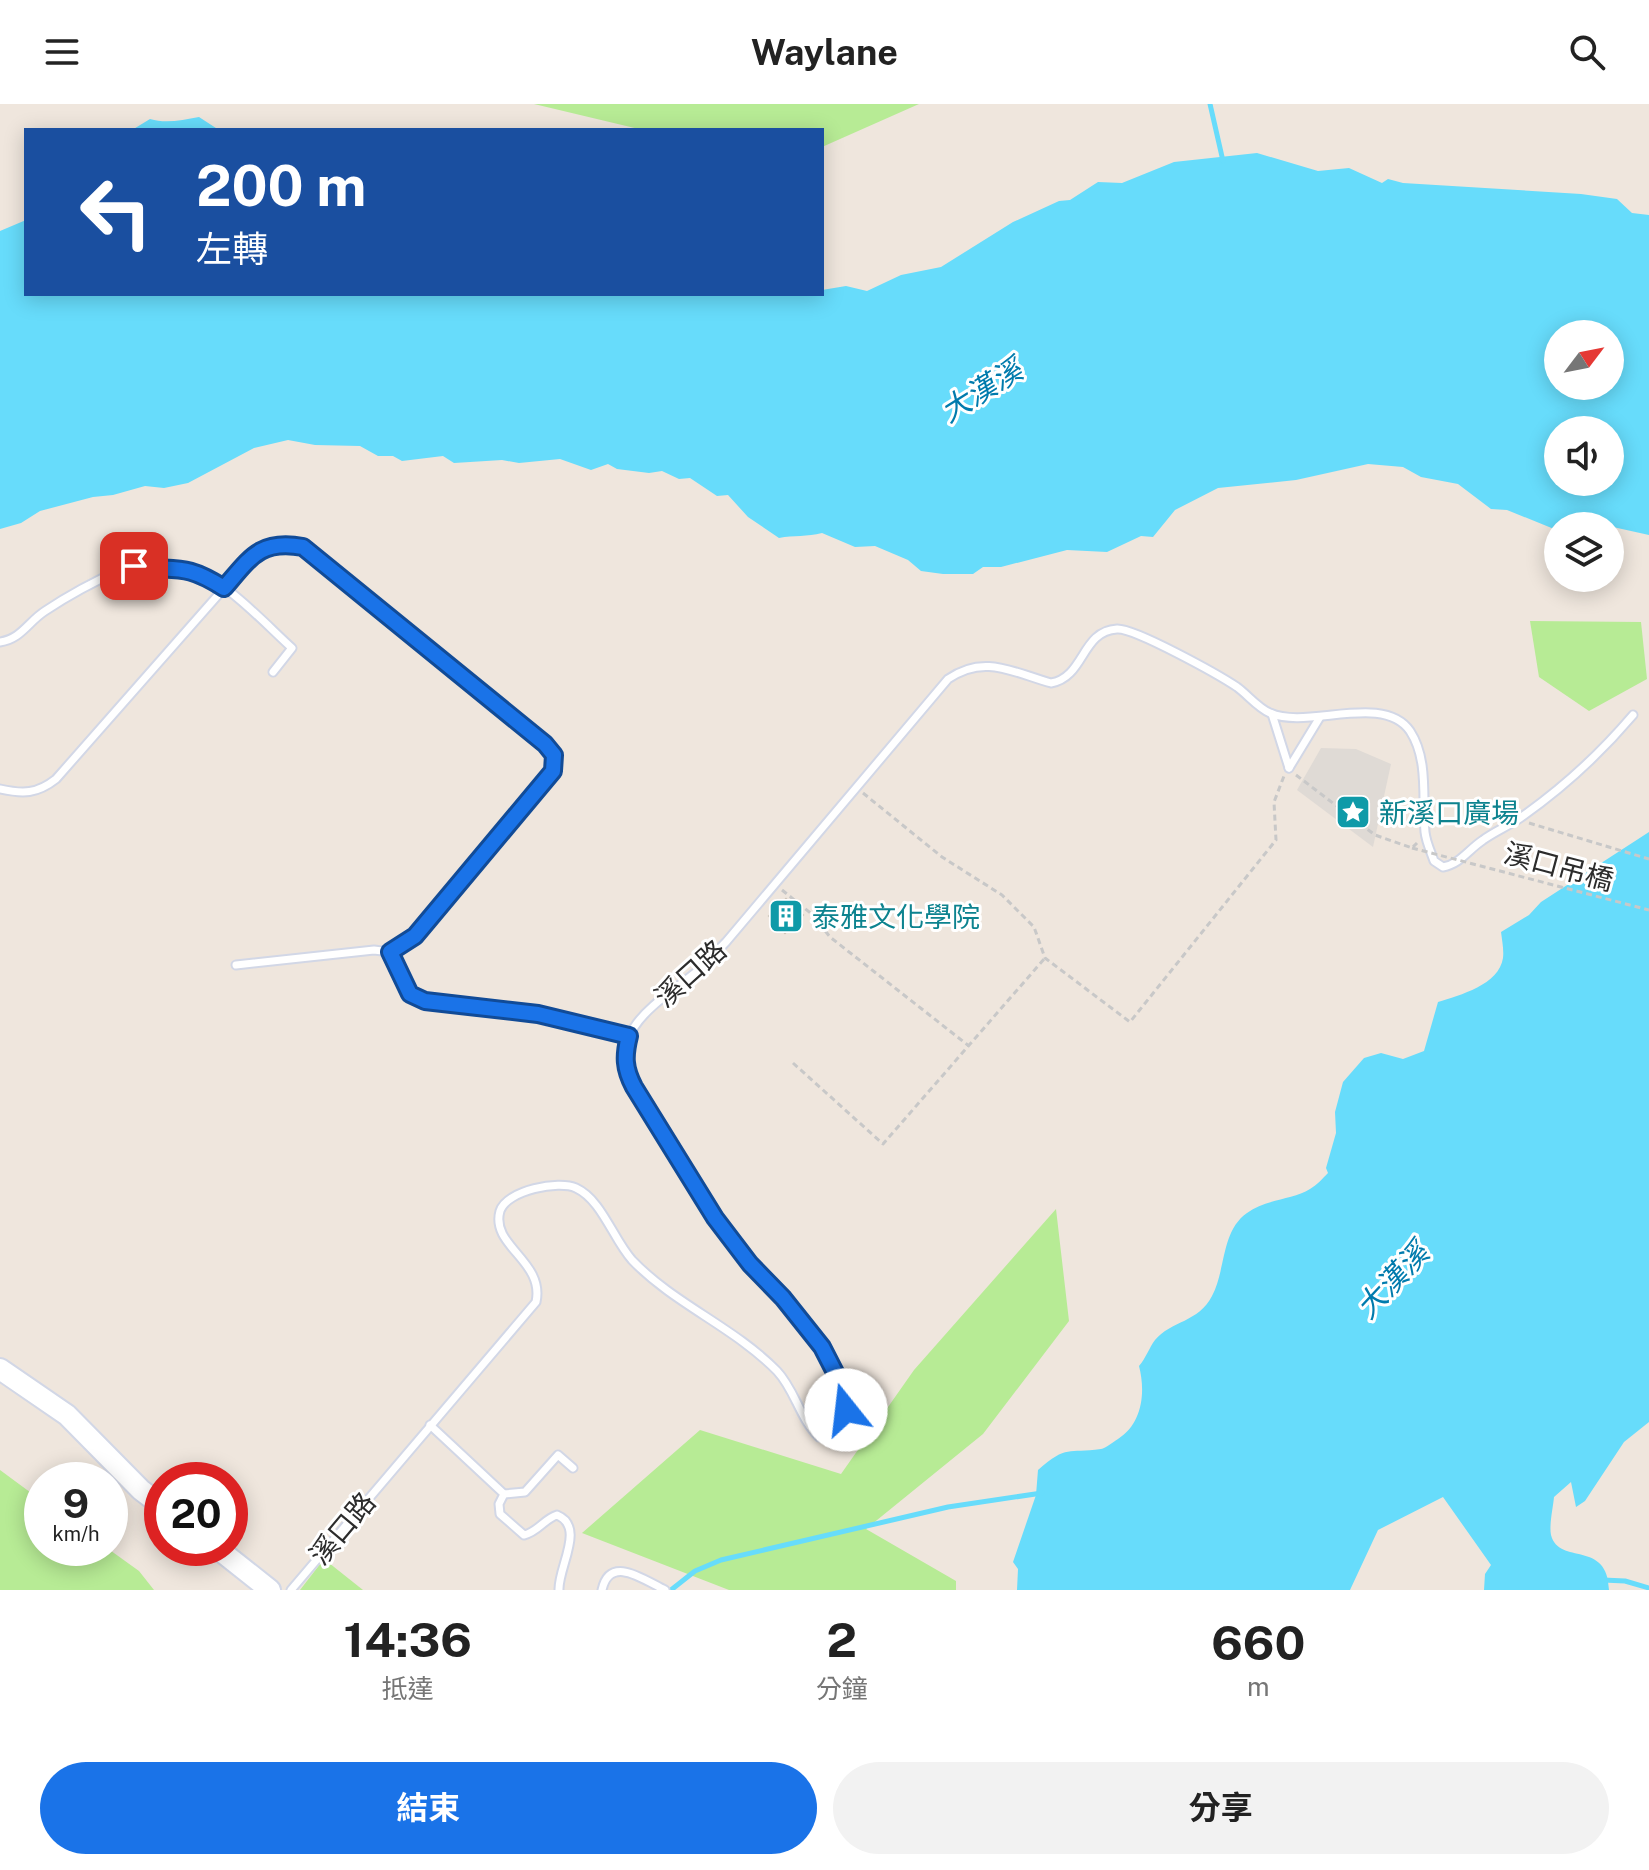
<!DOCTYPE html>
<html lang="zh-TW">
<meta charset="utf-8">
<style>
body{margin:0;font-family:"Public Sans","Noto Sans TC",sans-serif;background:#f2f2f2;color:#222;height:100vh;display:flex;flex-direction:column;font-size:30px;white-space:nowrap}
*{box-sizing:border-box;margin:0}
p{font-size:26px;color:#767676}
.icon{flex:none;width:44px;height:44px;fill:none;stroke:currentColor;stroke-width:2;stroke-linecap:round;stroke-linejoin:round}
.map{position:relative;height:1486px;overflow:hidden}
.sheet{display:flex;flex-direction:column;background:#fff;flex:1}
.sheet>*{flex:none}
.hud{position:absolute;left:24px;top:24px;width:800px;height:168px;border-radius:0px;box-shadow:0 4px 20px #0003;background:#1a4fa0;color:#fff;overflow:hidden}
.needle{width:52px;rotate:58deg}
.fabs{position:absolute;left:1544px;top:216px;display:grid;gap:16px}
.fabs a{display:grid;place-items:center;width:80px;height:80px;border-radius:50%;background:#fff;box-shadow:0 4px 20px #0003;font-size:40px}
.speed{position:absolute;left:24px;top:1358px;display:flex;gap:16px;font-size:40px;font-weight:700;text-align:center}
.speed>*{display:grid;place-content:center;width:104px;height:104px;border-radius:50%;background:#fff;box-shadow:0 4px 20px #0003;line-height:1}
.speed small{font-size:20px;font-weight:400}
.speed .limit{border:12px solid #d22;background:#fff;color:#111}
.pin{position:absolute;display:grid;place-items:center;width:68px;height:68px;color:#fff;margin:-34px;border-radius:16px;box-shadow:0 4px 12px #0006}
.me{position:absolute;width:88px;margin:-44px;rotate:344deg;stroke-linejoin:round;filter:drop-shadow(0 0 6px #0008)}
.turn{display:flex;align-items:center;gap:28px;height:168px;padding:0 40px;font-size:36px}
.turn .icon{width:104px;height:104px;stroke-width:2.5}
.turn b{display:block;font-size:56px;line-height:68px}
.eta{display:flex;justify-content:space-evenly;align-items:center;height:136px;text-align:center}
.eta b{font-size:48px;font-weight:700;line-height:56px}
.cta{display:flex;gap:16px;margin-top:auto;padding:16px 40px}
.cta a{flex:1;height:92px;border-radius:48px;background:#1a73e8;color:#fff;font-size:32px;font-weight:700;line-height:92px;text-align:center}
.cta a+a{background:#f2f2f2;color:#222}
header{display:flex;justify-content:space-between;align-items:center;height:104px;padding:0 40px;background:#fff;font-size:36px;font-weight:700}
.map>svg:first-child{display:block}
.green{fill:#b7eb95}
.plaza{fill:#dfdad5}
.water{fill:#67dcfb;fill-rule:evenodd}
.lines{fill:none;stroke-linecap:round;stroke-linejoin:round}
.stream{stroke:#67dcfb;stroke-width:5}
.building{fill:#cac5bc;stroke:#cbc3b7;stroke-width:2}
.service-casing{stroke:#d2d7e6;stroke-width:11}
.secondary-casing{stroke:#d2d7e6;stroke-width:24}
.path{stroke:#c8c8c8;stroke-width:3;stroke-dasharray:6 4;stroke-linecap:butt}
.service{stroke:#fff;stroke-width:7}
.secondary{stroke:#fff;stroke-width:20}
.path-bridge{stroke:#c8c8c8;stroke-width:3;stroke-dasharray:6 4;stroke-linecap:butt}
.route-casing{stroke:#114b97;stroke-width:20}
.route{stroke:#1a73e8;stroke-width:14}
.labels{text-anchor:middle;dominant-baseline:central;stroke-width:6;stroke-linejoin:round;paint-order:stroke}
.culture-label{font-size:28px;fill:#0d838f;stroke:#fff;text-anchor:start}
.street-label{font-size:28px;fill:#2c2c2c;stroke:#fff}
.water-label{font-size:30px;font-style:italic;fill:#007bad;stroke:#fff}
</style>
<header><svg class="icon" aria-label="menu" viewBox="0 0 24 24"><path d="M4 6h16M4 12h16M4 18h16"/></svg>Waylane<svg class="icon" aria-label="search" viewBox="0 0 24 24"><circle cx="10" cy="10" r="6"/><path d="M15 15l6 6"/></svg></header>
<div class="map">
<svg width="1649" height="1486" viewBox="0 0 1649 1486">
<rect width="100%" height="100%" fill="#efe6dd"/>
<g class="green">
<polygon points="534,0 919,0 822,43 822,26 643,26"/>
<polygon points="1530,517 1641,518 1647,575 1589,607 1539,573"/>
<polygon points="1056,1105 1069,1217 983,1330 866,1425 956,1477 956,1486 729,1486 582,1429 700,1326 841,1370 914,1266"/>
<polygon points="0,1366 42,1397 42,1444 107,1444 139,1467 154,1486 0,1486"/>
<polygon points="324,1455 363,1486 300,1486"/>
</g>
<polygon class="plaza" points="1321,644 1356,645 1391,660 1373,743 1297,686"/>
<g class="water">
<path d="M199,13L219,26H132L150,15C166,20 182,16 199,13Z"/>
<path d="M1257,49L1318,67L1349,64L1382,79L1388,75L1403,79L1581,90L1617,95L1632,109L1649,111V431L1604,421L1558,422V425H1554L1507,406L1491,405L1458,380L1421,373L1403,363L1368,360L1296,376L1218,384L1175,406L1153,433L1141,432L1107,448L1067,446L1001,463H983L973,470H943L921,467L908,456L875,442L855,443L822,429C807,433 794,431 779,434L748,413L728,391L717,392L690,374L679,375L662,367L649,369L617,365L608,360L591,366L560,355L519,359L502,356L454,359L443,352L402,357L393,352H378L360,342L315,341L288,336L254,344L188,379L164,384L145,382L113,391L93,393L40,407L21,419L0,425V127L26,116V190H822V186L846,182L867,187L901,171L941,163L1013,118L1059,97L1070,96L1098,78L1122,79L1174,58ZM1558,230H1610V282H1558ZM1558,326H1610V378H1558Z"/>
<path d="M1649,728V1318L1624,1338L1585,1397L1576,1403L1571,1378L1554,1393C1553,1404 1549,1421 1551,1431C1559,1462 1608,1435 1609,1486H1484L1485,1470L1491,1461L1443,1393L1378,1426L1350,1486H1017L1018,1465L1013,1458L1036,1391L1038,1366C1068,1340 1067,1350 1101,1345C1106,1344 1113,1338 1118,1335C1142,1320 1146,1289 1139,1262C1146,1254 1149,1244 1155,1236C1171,1217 1199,1218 1212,1192C1226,1166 1221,1127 1247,1109C1266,1095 1292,1096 1310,1085C1317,1081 1323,1074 1328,1069L1326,1064L1336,1029L1335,1008L1343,978L1364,954L1381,949L1403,955L1424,947L1438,898C1460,891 1499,881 1503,854C1504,846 1502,836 1501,828L1529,811L1541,798Z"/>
</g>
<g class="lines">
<g class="stream">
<polyline points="1210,0 1223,57"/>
<polyline points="1603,1476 1625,1477 1649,1484"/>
<polyline points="671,1486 695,1467 721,1456 948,1403 1042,1389"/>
</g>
</g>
<polygon class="building" points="786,795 803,811 785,829 769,812"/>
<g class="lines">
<g class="service-casing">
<g id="service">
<path d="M0,538C21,535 28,518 45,507C69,491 95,477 122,465C136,461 145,465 159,465C167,466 175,463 183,464C219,468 266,521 292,544L273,568"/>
<polyline points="1272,610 1289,664"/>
<polyline points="1289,664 1320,613"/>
<path d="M0,685C23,690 37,690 56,675L255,449C277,437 297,438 318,452L545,640L554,651L553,667L415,832L390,848L374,846L236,861"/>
<polyline points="390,848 410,890 425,897 538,910 629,932"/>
<path d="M430,1321L504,1390L499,1400L500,1410L524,1431C538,1428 544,1415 557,1411C586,1423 558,1463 559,1486"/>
<polyline points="504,1390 525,1388 558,1351 573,1364"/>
<path d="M291,1486L536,1198C545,1157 490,1142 500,1107C507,1086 559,1076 576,1084C602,1096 613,1135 632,1156C674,1200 734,1223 777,1267C795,1286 800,1315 819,1333C830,1332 838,1329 842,1318C862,1267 782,1196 751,1161C738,1147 725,1129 715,1113C687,1070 662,1026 634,983C604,923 661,898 700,865C709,857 717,847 726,838L948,575C984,550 1012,568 1051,579C1085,573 1081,527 1117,525C1135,524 1219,571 1237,583C1248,591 1258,604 1270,609C1307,626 1383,588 1410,627C1429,656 1422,695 1425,728C1426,738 1431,748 1434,757L1443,763C1460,760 1468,746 1483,736C1494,728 1508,722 1520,714C1563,684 1599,651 1633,611"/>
<path d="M602,1486C610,1450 644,1476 665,1486"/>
</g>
</g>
<g class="secondary-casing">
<g id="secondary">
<polyline points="0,1265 67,1311 141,1386 162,1402"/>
<polyline points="217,1444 270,1486"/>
</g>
</g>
<g class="path">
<polyline points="1296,671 1375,731 1412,744 1417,739"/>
<polyline points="863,689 942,753 1002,791 1034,823 1045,854 1130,918 1276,736 1274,698 1284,672"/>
<polyline points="1529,719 1649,755"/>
<polyline points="782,786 813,811 830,833 969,942"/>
<polyline points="793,959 883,1040 1045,854"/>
</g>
<use href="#service" class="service"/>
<use href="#secondary" class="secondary"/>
<polyline class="path-bridge" points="1412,744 1649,806"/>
</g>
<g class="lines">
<g class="route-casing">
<path id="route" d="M134,462C177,468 183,458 224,484C250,454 260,435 303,443L545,640L554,651L553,667L415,832L390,848L410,890L425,897L538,910L629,932C624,952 624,964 634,983L715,1114L750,1160L783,1194L822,1243L843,1284L846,1306"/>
</g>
<use href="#route" class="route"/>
</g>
<defs>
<g id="sight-square" transform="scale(1.8)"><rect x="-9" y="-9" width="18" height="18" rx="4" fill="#0f9aa8" stroke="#fff"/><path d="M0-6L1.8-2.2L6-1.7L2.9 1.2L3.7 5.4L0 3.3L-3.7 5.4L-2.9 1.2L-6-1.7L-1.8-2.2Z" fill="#fff"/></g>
<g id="building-square" transform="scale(1.8)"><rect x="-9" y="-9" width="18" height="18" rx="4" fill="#0f9aa8" stroke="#fff"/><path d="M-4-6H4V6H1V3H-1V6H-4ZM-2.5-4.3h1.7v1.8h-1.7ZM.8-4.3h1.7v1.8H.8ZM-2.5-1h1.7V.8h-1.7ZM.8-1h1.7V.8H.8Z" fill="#fff"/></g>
</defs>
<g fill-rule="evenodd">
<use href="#sight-square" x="1353" y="708"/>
<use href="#building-square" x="786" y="812"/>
</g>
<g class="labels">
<g class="culture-label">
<text x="1379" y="708">新溪口廣場</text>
<text x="812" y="812">泰雅文化學院</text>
</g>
<g class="street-label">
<text transform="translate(1559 762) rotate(15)">溪口吊橋</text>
<text transform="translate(690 869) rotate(-42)">溪口路</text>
<text transform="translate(342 1424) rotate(-50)">溪口路</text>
</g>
<g class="water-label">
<text transform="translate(981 286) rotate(-32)">大漢溪</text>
<text transform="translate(1392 1176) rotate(-47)">大漢溪</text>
</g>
</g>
</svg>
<div class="fabs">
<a><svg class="needle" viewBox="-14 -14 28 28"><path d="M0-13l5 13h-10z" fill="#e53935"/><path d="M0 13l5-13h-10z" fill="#767676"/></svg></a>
<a><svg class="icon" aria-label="sound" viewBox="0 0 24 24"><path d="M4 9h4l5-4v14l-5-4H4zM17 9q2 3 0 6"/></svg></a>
<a><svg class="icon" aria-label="layers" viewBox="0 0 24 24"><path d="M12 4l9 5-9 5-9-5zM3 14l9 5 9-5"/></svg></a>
</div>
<div class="speed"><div>9<small>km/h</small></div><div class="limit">20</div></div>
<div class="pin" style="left:134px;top:462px;background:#d93025"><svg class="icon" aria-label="arrive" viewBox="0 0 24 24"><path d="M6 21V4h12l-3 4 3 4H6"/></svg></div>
<svg class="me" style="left:846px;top:1306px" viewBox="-20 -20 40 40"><circle r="19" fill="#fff"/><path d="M0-13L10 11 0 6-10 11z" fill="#1a73e8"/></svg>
<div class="hud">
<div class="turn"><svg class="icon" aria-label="left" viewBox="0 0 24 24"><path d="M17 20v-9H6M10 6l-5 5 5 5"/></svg><div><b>200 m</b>左轉</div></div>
</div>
</div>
<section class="sheet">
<div class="eta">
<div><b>14:36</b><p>抵達</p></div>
<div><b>2</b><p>分鐘</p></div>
<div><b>660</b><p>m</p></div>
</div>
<div class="cta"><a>結束</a><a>分享</a></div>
</section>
